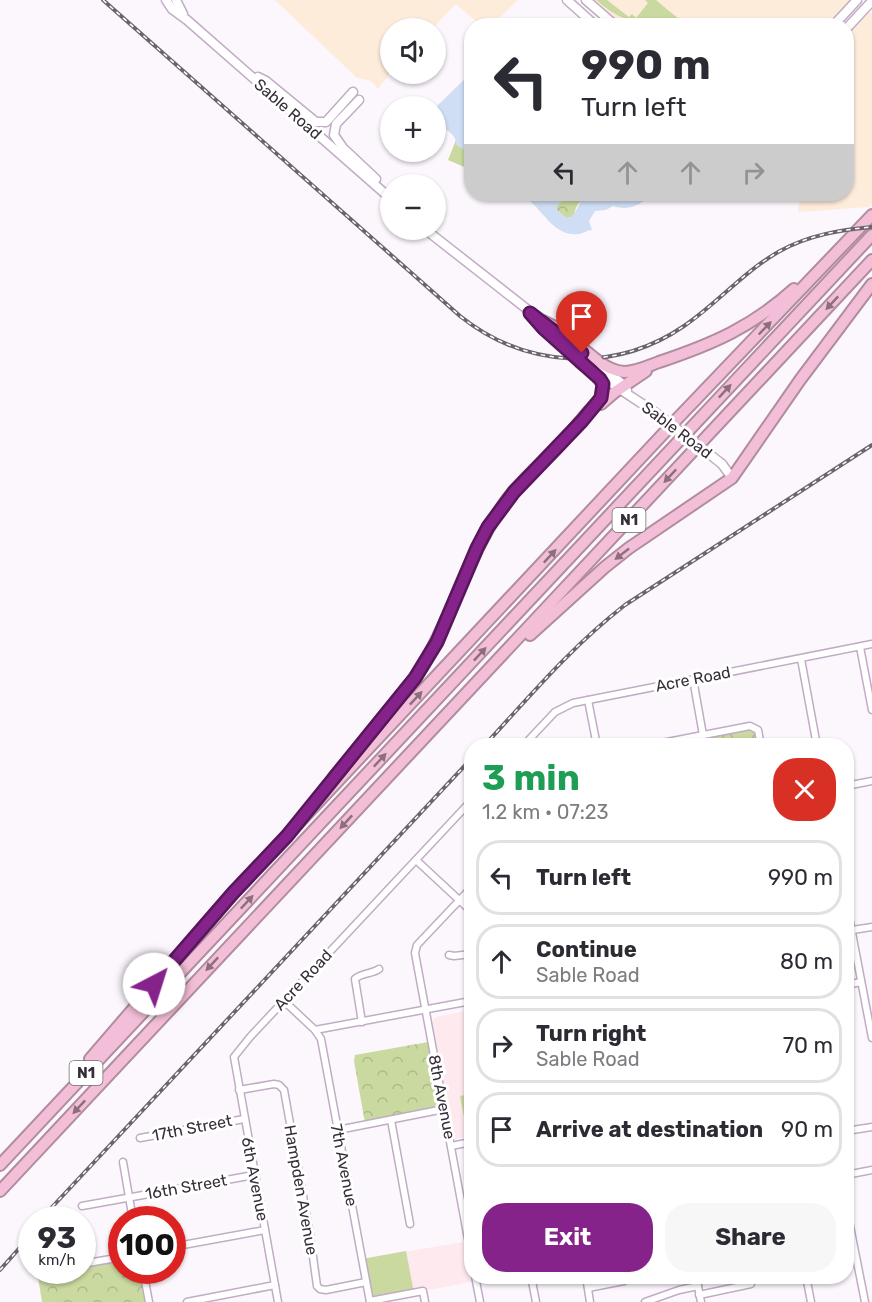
<!DOCTYPE html>
<meta charset="utf-8">
<style>
body{margin:0;font-family:Rubik,sans-serif;background:#f7f7f7;color:#2b2b33;height:100vh;display:flex;flex-direction:column;font-size:22px;white-space:nowrap}
*{box-sizing:border-box;margin:0}
p{font-size:20px;color:#7c7c81}
.icon{flex:none;width:33px;height:33px;fill:none;stroke:currentColor;stroke-width:2;stroke-linecap:round;stroke-linejoin:round}
.map{position:relative;flex:1;overflow:hidden}
.sheet{position:absolute;left:464px;top:738px;width:390px;height:546px;display:flex;flex-direction:column;background:#fff;border-radius:24px;box-shadow:0 2px 4px #0004}
.sheet>*{flex:none}
.guide{position:absolute;left:464px;top:18px;width:390px;height:183px;border-radius:24px;box-shadow:0 2px 4px #0004;background:#fff;color:#2b2b33;overflow:hidden}
.controls{position:absolute;left:380px;top:18px;display:grid;gap:12px}
.controls a{display:grid;place-items:center;width:66px;height:66px;border-radius:50%;background:#fff;box-shadow:0 2px 4px #0004;font-size:30px}
.speed{position:absolute;left:18px;top:1206px;display:flex;gap:12px;font-size:30px;font-weight:700;text-align:center}
.speed>*{display:grid;place-content:center;width:78px;height:78px;border-radius:50%;background:#fff;box-shadow:0 2px 4px #0004;line-height:1}
.speed small{font-size:15px;font-weight:400}
.speed .limit{border:9px solid #d22;background:#fff;color:#111}
.pin{position:absolute;display:grid;place-items:center;width:51px;height:51px;color:#fff;margin:-62px -26px;border-radius:50% 50% 50% 0;rotate:-45deg;box-shadow:0 0 6px #0007}
.pin .icon{rotate:45deg}
.me{position:absolute;width:66px;margin:-33px;rotate:40deg;stroke-linejoin:round;filter:drop-shadow(0 0 4px #0008)}
.turn{display:flex;align-items:center;gap:21px;height:126px;padding:0 18px;font-size:27px}
.turn .icon{width:78px;height:78px;stroke-width:2.5}
.turn b{display:block;font-size:42px;line-height:51px}
.lanes{display:flex;align-items:center;height:57px;padding:0 18px;background:#0003;justify-content:center;gap:30px;direction:ltr}
.lanes .off{opacity:.35}
.round{display:grid;place-items:center;flex:none;width:63px;height:63px;border-radius:24px;background:#f7f7f7}
.headline{display:flex;align-items:center;justify-content:space-between;height:102px;padding:0 18px}
h1{font-size:36px;font-weight:700;line-height:45px;color:#1e9e55}
.cta{display:flex;gap:12px;margin-top:auto;padding:12px 18px}
.cta a{flex:1;height:69px;border-radius:24px;background:#86238b;color:#fff;font-size:24px;font-weight:700;line-height:69px;text-align:center}
.cta a+a{background:#f7f7f7;color:#2b2b33}
ul{padding:0;list-style:none}
li{display:flex;align-items:center;gap:18px;height:75px;margin:0 12px 9px;padding:0 6px;border:3px solid #e1e1e2;border-radius:24px}
li div{flex:1}
li b{display:block;font-size:22px}
li em{font-style:normal}
.map>svg:first-child{display:block}
.commercial{fill:#feecdb}
.education{fill:#fee9ef}
.grass{fill:#c9d9a0}
.park{fill:url(#park-crowns)}
.water{fill:#cfdef4}
.lines{fill:none;stroke-linecap:round;stroke-linejoin:round}
.street-casing{stroke:#c1acc6;stroke-width:9}
.secondary-casing{stroke:#c1acc6;stroke-width:11}
.highway-casing{stroke:#b18c9f;stroke-width:14}
.street{stroke:#fff;stroke-width:6}
.secondary{stroke:#fff;stroke-width:8}
.highway{stroke:#f3bed7;stroke-width:10}
.rail-casing{stroke:#6b646d;stroke-width:4}
.rail{stroke:#fff;stroke-width:1.5;stroke-dasharray:4.5;stroke-linecap:butt}
.secondary-bridge-casing{stroke:#c1acc6;stroke-width:11;stroke-linecap:butt}
.highway-bridge-casing{stroke:#b18c9f;stroke-width:14;stroke-linecap:butt}
.secondary-bridge{stroke:#fff;stroke-width:8}
.highway-bridge{stroke:#f3bed7;stroke-width:10}
.oneway{fill:#8b6f80}
.route-casing{stroke:#57175a;stroke-width:15}
.route{stroke:#86238b;stroke-width:10}
.labels{text-anchor:middle;dominant-baseline:central;stroke-width:6;stroke-linejoin:round;paint-order:stroke}
.shield{fill:#fff;stroke:#726d74;stroke-width:1.5}
.shield-label{font-size:15px;font-weight:bold;fill:#362e38}
.street-label{font-size:16px;fill:#362e38;stroke:#fff}
</style>
<div class="map">
<svg width="872" height="1302" viewBox="0 0 872 1302">
<defs>
<pattern id="park-crowns" width="20" height="18" patternUnits="userSpaceOnUse" patternTransform="scale(1.5)"><rect width="20" height="18" fill="#c9d9a0"/><path d="M2 6a3 3 0 1 1 6 0M12 15a3 3 0 1 1 6 0" fill="none" stroke="#adbb8b"/></pattern>
</defs>
<rect width="100%" height="100%" fill="#fcf7fd"/>
<g class="commercial">
<polygon points="275,0 518,0 492,25 480,25 456,4 433,28 390,28 390,73 378,89 371,81 357,78"/>
<polygon points="593,0 853,0 829,26 619,25 604,13"/>
<polygon points="866,12 872,13 872,203 869,207 799,212 798,209 801,194 846,194 846,32"/>
</g>
<g class="education">
<polygon points="471,1010 471,1136 457,1139 453,1136 432,1021 436,1017"/>
<polygon points="469,1241 471,1255 471,1276 475,1277 476,1281 370,1301 362,1259"/>
</g>
<g class="grass">
<path d="M596,0H607L629,17L632,14L636,18L648,3L645,0H656L686,25C649,26 625,26 596,0Z"/>
<polygon points="471,1094 471,1133 467,1133 460,1096"/>
<polygon points="406,1251 414,1293 370,1301 362,1259"/>
</g>
<g class="park">
<polygon points="456,140 457,145 471,154 471,170 448,160"/>
<path d="M568,194H590V195C587,198 580,201 578,204C573,212 577,217 566,218L557,210V206Z"/>
<polygon points="749,729 756,732 759,746 661,746"/>
<polygon points="428,1042 439,1107 437,1109 365,1123 354,1061 355,1055"/>
<polygon points="121,1259 122,1270 141,1271 146,1302 42,1302 38,1277 67,1271 82,1270 83,1266"/>
</g>
<g class="water">
<path d="M471,73V154L457,145C455,133 448,131 439,126L435,127V108Z"/>
<path d="M519,194H568L557,206V210L566,218C579,217 576,199 590,194C598,191 609,199 617,200C629,201 639,193 650,194C642,206 627,211 613,206L606,210L595,211L589,221L592,230C587,230 584,233 579,234C551,238 541,203 519,194Z"/>
</g>
<g class="lines">
<g class="street-casing">
<g id="street">
<polyline points="860,647 872,710"/>
<polyline points="801,659 817,746"/>
<polyline points="693,679 703,735"/>
<polyline points="588,700 597,746"/>
<polyline points="523,746 555,712 573,703 872,644"/>
<polyline points="657,746 662,743 750,726 758,730 761,746"/>
<polyline points="846,786 872,781"/>
<polyline points="416,860 471,911"/>
<polyline points="471,888 417,945 415,953 471,1255"/>
<polyline points="846,901 872,1038"/>
<polyline points="846,931 872,927"/>
<polyline points="449,955 454,956 471,954"/>
<polyline points="846,985 861,982"/>
<polyline points="284,1001 315,1030 471,1001"/>
<path d="M362,1022L355,979C360,973 372,974 379,969"/>
<polyline points="315,1030 321,1039 370,1302"/>
<polyline points="239,1090 274,1084 279,1085 284,1090 310,1235 317,1286 320,1289 326,1290 366,1282"/>
<polyline points="391,1120 410,1224"/>
<polyline points="338,1130 444,1109"/>
<polyline points="846,1131 872,1127"/>
<polyline points="140,1138 244,1119"/>
<polyline points="451,1146 471,1142"/>
<polyline points="123,1162 133,1220"/>
<polyline points="846,1175 872,1170"/>
<polyline points="82,1206 254,1175"/>
<polyline points="846,1206 865,1302"/>
<polyline points="172,1247 265,1230"/>
<polyline points="82,1264 122,1257"/>
<polyline points="143,1270 149,1302"/>
<polyline points="475,1276 480,1302"/>
<polyline points="531,1276 536,1302"/>
<polyline points="586,1276 590,1302"/>
<polyline points="696,1276 701,1302"/>
<polyline points="806,1276 811,1302"/>
<polyline points="588,1288 624,1281"/>
<polyline points="699,1295 751,1284 753,1276"/>
<polyline points="370,1301 423,1291 425,1302"/>
<polyline points="187,1302 275,1285"/>
<polyline points="278,1302 234,1057 250,1037 471,801"/>
<polyline points="645,1302 679,1290 698,1286"/>
</g>
</g>
<g class="secondary-casing">
<g id="secondary">
<polyline points="166,0 172,9 187,20 390,198"/>
<polyline points="176,0 183,14"/>
<polyline points="567,0 596,26"/>
<polyline points="586,0 616,26"/>
<polyline points="833,26 857,0"/>
<polyline points="846,29 872,1"/>
<polyline points="258,77 266,81 316,122 326,122 353,92"/>
<polyline points="359,100 336,124 334,135 343,148 376,179"/>
<polyline points="426,230 546,324"/>
<polyline points="538,322 574,353"/>
<polyline points="601,367 624,385 627,390"/>
<path d="M598,373C617,389 638,400 659,415"/>
<polyline points="722,464 732,478"/>
</g>
</g>
<g class="highway-casing">
<g id="highway">
<polyline points="543,321 555,327 588,353"/>
<path d="M598,361C606,367 613,371 624,372C636,372 648,366 659,362C713,344 752,327 794,289"/>
<polyline points="601,404 615,392 646,371"/>
<polyline points="530,635 605,567 629,548 732,478 800,380 872,284"/>
<path d="M334,777L415,678C454,619 468,547 513,492C525,478 539,466 552,453C565,440 576,426 588,412C593,407 600,401 603,395C607,380 591,371 581,363"/>
<polyline points="90,1059 233,893 678,418 872,215"/>
<polyline points="0,1165 872,235"/>
<polyline points="0,1191 872,260"/>
</g>
</g>
<use href="#street" class="street"/>
<use href="#secondary" class="secondary"/>
<use href="#highway" class="highway"/>
<g class="rail-casing">
<g id="rail">
<path d="M103,0L460,316C525,368 614,374 684,326C718,303 744,271 780,251C809,235 840,230 872,227"/>
<path d="M484,746C529,697 572,646 625,605L872,445"/>
<polyline points="40,1220 471,759"/>
<polyline points="0,1270 32,1234"/>
</g>
</g>
<use href="#rail" class="rail"/>
<g class="secondary-bridge-casing">
<polyline id="secondary-bridge" points="659,415 722,464"/>
</g>
<g class="highway-bridge-casing">
<g id="highway-bridge">
<polyline points="571,353 581,363"/>
<polyline points="588,353 598,361"/>
</g>
</g>
<use href="#secondary-bridge" class="secondary-bridge"/>
<use href="#highway-bridge" class="highway-bridge"/>
</g>
<defs><path id="oneway-solid" d="M-6-.8H1V-3.2L6.5 0L1 3.2V.8H-6Z" transform="scale(1.5)"/></defs>
<g class="oneway">
<use href="#oneway-solid" transform="translate(832 303) rotate(133)"/>
<use href="#oneway-solid" transform="translate(765 328) rotate(-46)"/>
<use href="#oneway-solid" transform="translate(725 391) rotate(-47)"/>
<use href="#oneway-solid" transform="translate(670 476) rotate(133)"/>
<use href="#oneway-solid" transform="translate(622 554) rotate(142)"/>
<use href="#oneway-solid" transform="translate(550 556) rotate(-47)"/>
<use href="#oneway-solid" transform="translate(480 654) rotate(-47)"/>
<use href="#oneway-solid" transform="translate(416 698) rotate(-47)"/>
<use href="#oneway-solid" transform="translate(380 760) rotate(-47)"/>
<use href="#oneway-solid" transform="translate(346 822) rotate(133)"/>
<use href="#oneway-solid" transform="translate(247 902) rotate(-47)"/>
<use href="#oneway-solid" transform="translate(212 964) rotate(133)"/>
<use href="#oneway-solid" transform="translate(79 1107) rotate(133)"/>
</g>
<g class="lines">
<g class="route-casing">
<polyline id="route" points="154,984 233,893 287,836 415,678 437,642 477,548 488,527 514,492 582,421 601,398 603,384 600,379 544,329 530,313 582,353"/>
</g>
<use href="#route" class="route"/>
</g>
<g class="labels">
<g class="shield">
<rect x="612.5" y="508" width="33" height="24" rx="4.5"/>
<rect x="69.5" y="1061" width="33" height="24" rx="4.5"/>
</g>
<g class="shield-label">
<text x="629" y="520">N1</text>
<text x="86" y="1073">N1</text>
</g>
<g class="street-label">
<text transform="translate(288 109) rotate(41)">Sable Road</text>
<text transform="translate(677 430) rotate(37)">Sable Road</text>
<text transform="translate(693 679) rotate(-11)">Acre Road</text>
<text transform="translate(303 980) rotate(-47)">Acre Road</text>
<text transform="translate(442 1097) rotate(79)">8th Avenue</text>
<text transform="translate(192 1128) rotate(-11)">17th Street</text>
<text transform="translate(344 1165) rotate(79)">7th Avenue</text>
<text transform="translate(255 1179) rotate(79)">6th Avenue</text>
<text transform="translate(186 1187) rotate(-10)">16th Street</text>
<text transform="translate(301 1190) rotate(80)">Hampden Avenue</text>
</g>
</g>
</svg>
<div class="controls">
<a><svg class="icon" aria-label="sound" viewBox="0 0 24 24"><path d="M4 9h4l5-4v14l-5-4H4zM17 9q2 3 0 6"/></svg></a>
<a>+</a>
<a>−</a>
</div>
<div class="speed"><div>93<small>km/h</small></div><div class="limit">100</div></div>
<div class="pin" style="left:582px;top:353px;background:#d93025"><svg class="icon" aria-label="arrive" viewBox="0 0 24 24"><path d="M6 21V4h12l-3 4 3 4H6"/></svg></div>
<svg class="me" style="left:154px;top:984px" viewBox="-20 -20 40 40"><circle r="19" fill="#fff"/><path d="M0-13L10 11 0 6-10 11z" fill="#86238b"/></svg>
<div class="guide">
<div class="turn"><svg class="icon" aria-label="left" viewBox="0 0 24 24"><path d="M17 20v-9H6M10 6l-5 5 5 5"/></svg><div><b>990 m</b>Turn left</div></div>
<div class="lanes"><svg class="icon" aria-label="left" viewBox="0 0 24 24"><path d="M17 20v-9H6M10 6l-5 5 5 5"/></svg><svg class="icon off" aria-label="ahead" viewBox="0 0 24 24"><path d="M12 20V5M6 11l6-6 6 6"/></svg><svg class="icon off" aria-label="ahead" viewBox="0 0 24 24"><path d="M12 20V5M6 11l6-6 6 6"/></svg><svg class="icon off" aria-label="right" viewBox="0 0 24 24"><path d="M7 20v-9h11M14 6l5 5-5 5"/></svg></div>
</div>
<section class="sheet">
<div class="headline"><div><h1>3 min</h1><p>1.2 km · 07:23</p></div><a class="round" style="background:#d93025;color:#fff"><svg class="icon" aria-label="close" viewBox="0 0 24 24"><path d="M6 6l12 12M18 6L6 18"/></svg></a></div>
<ul>
<li><svg class="icon" aria-label="left" viewBox="0 0 24 24"><path d="M17 20v-9H6M10 6l-5 5 5 5"/></svg><div><b>Turn left</b></div><em>990 m</em></li>
<li><svg class="icon" aria-label="ahead" viewBox="0 0 24 24"><path d="M12 20V5M6 11l6-6 6 6"/></svg><div><b>Continue</b><p>Sable Road</p></div><em>80 m</em></li>
<li><svg class="icon" aria-label="right" viewBox="0 0 24 24"><path d="M7 20v-9h11M14 6l5 5-5 5"/></svg><div><b>Turn right</b><p>Sable Road</p></div><em>70 m</em></li>
<li><svg class="icon" aria-label="arrive" viewBox="0 0 24 24"><path d="M6 21V4h12l-3 4 3 4H6"/></svg><div><b>Arrive at destination</b></div><em>90 m</em></li>
</ul>
<div class="cta"><a>Exit</a><a>Share</a></div>
</section>
</div>
